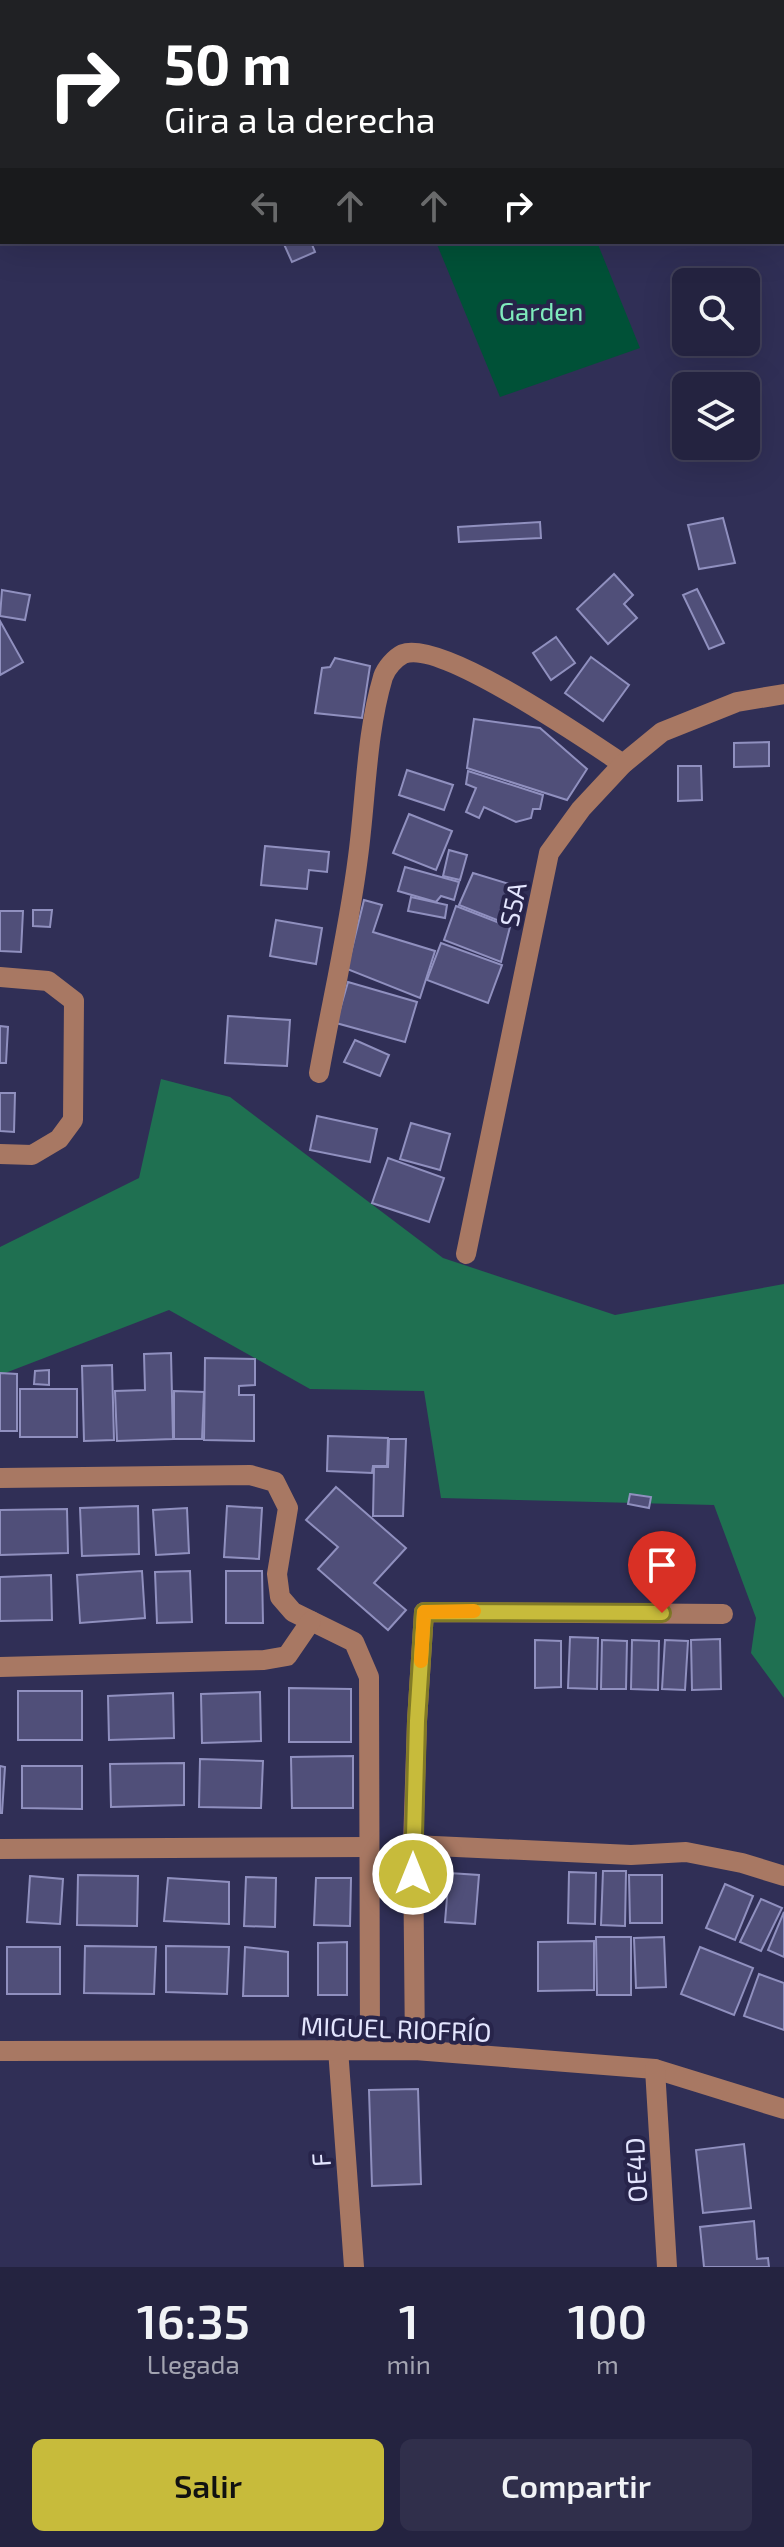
<!DOCTYPE html>
<html lang="es">
<meta charset="utf-8">
<style>
body{margin:0;font-family:"Exo 2",sans-serif;background:#302f4b;color:#f1f3f6;height:100vh;display:flex;flex-direction:column;font-size:30px;white-space:nowrap}
*{box-sizing:border-box;margin:0}
p{font-size:26px;color:#a3a4b1}
.icon{flex:none;width:44px;height:44px;fill:none;stroke:currentColor;stroke-width:2;stroke-linecap:round;stroke-linejoin:round}
.map{position:relative;height:2267px;overflow:hidden}
.panel{display:flex;flex-direction:column;background:#242340;flex:1}
.panel>*{flex:none}
.top-card{position:absolute;left:0px;top:0px;width:784px;height:244px;box-shadow:0 8px 32px #0002,0 0 0 2px #414059;background:#202124;color:#fff;overflow:hidden}
.fabs{position:absolute;left:672px;top:268px;display:grid;gap:16px}
.fabs a{display:grid;place-items:center;width:88px;height:88px;border-radius:12px;background:#242340;box-shadow:0 8px 32px #0002,0 0 0 2px #414059;font-size:40px}
.pin{position:absolute;display:grid;place-items:center;width:68px;height:68px;color:#fff;margin:-82px -34px;border-radius:50% 50% 50% 0;rotate:-45deg;box-shadow:0 0 8px #0007}
.pin .icon{rotate:45deg}
.me{position:absolute;width:88px;margin:-44px;rotate:0deg;stroke-linejoin:round;filter:drop-shadow(0 0 6px #0008)}
.turn{display:flex;align-items:center;gap:28px;height:168px;padding:0 32px;font-size:36px}
.turn .icon{width:104px;height:104px;stroke-width:2.5}
.turn b{display:block;font-size:56px;line-height:68px}
.lanes{display:flex;align-items:center;height:76px;padding:0 32px;background:#0003;justify-content:center;gap:40px;direction:ltr}
.lanes .off{opacity:.35}
.eta{display:flex;justify-content:space-evenly;align-items:center;height:136px;text-align:center}
.eta b{font-size:48px;font-weight:600;line-height:56px}
.action{display:flex;gap:16px;margin-top:auto;padding:16px 32px}
.action a{flex:1;height:92px;border-radius:12px;background:#c7bb3b;color:#111;font-size:32px;font-weight:600;line-height:92px;text-align:center}
.action a+a{background:#302f4b;color:#f1f3f6}
.map>svg:first-child{display:block}
.green{fill:#005137}
.forest{fill:#1f7051}
.building{fill:#504f79;stroke:#9090bf;stroke-width:2}
.lines{fill:none;stroke-linecap:round;stroke-linejoin:round}
.minor{stroke:#a87863;stroke-width:20}
.route-casing{stroke:#817a26;stroke-width:20}
.route{stroke:#c7bb3b;stroke-width:14}
.slow{stroke:#f59e0b;stroke-width:14}
.labels{text-anchor:middle;dominant-baseline:central;stroke-width:8;stroke-linejoin:round;paint-order:stroke}
.park-label{font-size:26px;fill:#7febbc;stroke:#27244a}
.street-label{font-size:26px;fill:#e3e5fe;stroke:#27244a}
</style>
<div class="map">
<svg width="784" height="2267" viewBox="0 0 784 2267">
<rect width="100%" height="100%" fill="#302f56"/>
<polygon class="green" points="436,242 597,242 640,348 500,397"/>
<polygon class="forest" points="161,1079 230,1097 443,1258 615,1315 784,1284 784,1698 751,1653 756,1618 714,1505 441,1498 424,1391 310,1389 169,1310 0,1375 0,1247 139,1178"/>
<g class="building">
<polygon points="283,242 311,242 315,252 292,262"/>
<polygon points="723,518 735,563 699,569 688,525"/>
<polygon points="540,522 541,538 459,542 458,527"/>
<polygon points="614,574 633,595 624,604 637,618 608,644 577,609"/>
<polygon points="697,589 724,643 709,649 683,595"/>
<polygon points="2,590 30,595 25,620 0,616"/>
<polygon points="0,621 23,662 0,675"/>
<polygon points="556,637 575,663 551,680 533,653"/>
<polygon points="591,657 629,685 603,721 565,693"/>
<polygon points="335,658 370,666 362,718 315,713 322,668 330,667"/>
<polygon points="474,719 540,728 587,769 567,800 467,768"/>
<polygon points="769,742 769,766 734,767 734,743"/>
<polygon points="678,766 701,766 702,800 678,801"/>
<polygon points="407,770 453,785 444,810 399,795"/>
<polygon points="468,771 543,795 540,809 533,809 531,818 516,822 484,807 479,818 466,812 476,788 466,784"/>
<polygon points="409,814 452,831 436,870 393,853"/>
<polygon points="265,846 329,852 327,872 309,870 307,889 261,885"/>
<polygon points="449,850 467,855 460,880 443,876"/>
<polygon points="405,867 459,882 454,900 441,896 436,902 398,891"/>
<polygon points="473,873 522,888 507,924 459,905"/>
<polygon points="411,897 447,905 445,918 408,911"/>
<polygon points="364,900 382,905 373,932 435,951 420,998 347,969"/>
<polygon points="456,906 510,927 501,962 444,940"/>
<polygon points="33,910 52,910 50,927 33,926"/>
<polygon points="0,911 23,911 21,952 0,951"/>
<polygon points="276,920 322,928 316,964 270,956"/>
<polygon points="441,943 502,965 488,1003 427,980"/>
<polygon points="348,982 417,1002 405,1042 336,1023"/>
<polygon points="228,1016 290,1020 287,1066 225,1063"/>
<polygon points="0,1026 8,1027 6,1063 0,1063"/>
<polygon points="355,1040 389,1055 380,1076 344,1062"/>
<polygon points="0,1093 15,1093 14,1132 0,1131"/>
<polygon points="317,1116 377,1129 370,1162 310,1150"/>
<polygon points="411,1123 450,1134 440,1170 400,1159"/>
<polygon points="388,1158 444,1178 429,1222 372,1203"/>
<polygon points="171,1353 173,1439 117,1441 115,1391 145,1390 144,1354"/>
<polygon points="205,1358 255,1359 255,1385 239,1386 239,1395 254,1395 254,1441 204,1440"/>
<polygon points="112,1365 114,1440 84,1441 82,1366"/>
<polygon points="49,1370 49,1385 34,1384 35,1371"/>
<polygon points="0,1373 17,1374 17,1431 0,1431"/>
<rect x="20" y="1389" width="57" height="48"/>
<polygon points="174,1391 204,1392 202,1439 174,1439"/>
<polygon points="328,1436 388,1438 387,1466 373,1466 372,1473 327,1471"/>
<polygon points="389,1439 406,1439 403,1516 373,1516 374,1467 388,1467"/>
<polygon points="336,1487 406,1548 374,1583 406,1610 388,1630 318,1569 338,1547 306,1520"/>
<polygon points="630,1494 651,1497 649,1508 628,1504"/>
<polygon points="138,1506 139,1554 82,1556 80,1508"/>
<polygon points="227,1506 262,1508 259,1559 224,1557"/>
<polygon points="187,1508 189,1553 156,1555 153,1510"/>
<polygon points="67,1509 68,1553 0,1555 0,1510"/>
<polygon points="142,1571 145,1618 80,1623 77,1575"/>
<polygon points="190,1571 192,1622 157,1623 155,1572"/>
<polygon points="226,1571 262,1571 263,1623 226,1623"/>
<polygon points="51,1575 52,1620 0,1621 0,1577"/>
<polygon points="570,1637 598,1638 597,1689 568,1688"/>
<polygon points="720,1639 721,1689 692,1690 691,1640"/>
<polygon points="535,1640 561,1641 561,1687 535,1688"/>
<polygon points="602,1640 627,1641 626,1689 601,1689"/>
<polygon points="632,1640 659,1641 658,1690 631,1689"/>
<polygon points="665,1640 688,1641 685,1690 662,1689"/>
<polygon points="289,1688 351,1689 351,1742 289,1742"/>
<rect x="18" y="1691" width="64" height="49"/>
<polygon points="260,1692 261,1741 202,1743 201,1694"/>
<polygon points="173,1693 174,1738 109,1740 108,1696"/>
<polygon points="353,1756 353,1808 292,1808 291,1757"/>
<polygon points="200,1759 263,1761 261,1808 199,1807"/>
<polygon points="184,1763 184,1805 111,1807 110,1764"/>
<polygon points="0,1766 5,1767 2,1813 0,1813"/>
<polygon points="22,1766 82,1766 82,1809 22,1808"/>
<polygon points="603,1871 626,1871 625,1926 601,1925"/>
<polygon points="569,1872 596,1873 595,1924 568,1923"/>
<polygon points="449,1873 479,1875 475,1924 445,1922"/>
<polygon points="78,1875 138,1876 137,1926 77,1925"/>
<polygon points="629,1875 662,1875 662,1923 630,1923"/>
<polygon points="30,1876 63,1879 60,1924 27,1922"/>
<polygon points="246,1877 276,1878 275,1927 244,1926"/>
<polygon points="168,1878 229,1882 229,1924 164,1921"/>
<polygon points="316,1878 351,1878 350,1926 314,1925"/>
<polygon points="725,1884 753,1896 735,1940 706,1928"/>
<polygon points="761,1899 782,1908 761,1951 740,1942"/>
<polygon points="784,1912 784,1957 768,1950"/>
<polygon points="596,1937 631,1937 631,1995 597,1995"/>
<polygon points="664,1937 666,1987 636,1988 634,1938"/>
<polygon points="594,1941 594,1990 538,1991 538,1942"/>
<polygon points="347,1942 347,1995 318,1995 318,1943"/>
<polygon points="85,1946 156,1947 154,1994 84,1993"/>
<polygon points="166,1946 229,1947 227,1994 166,1992"/>
<rect x="7" y="1947" width="53" height="47"/>
<polygon points="245,1947 288,1952 288,1996 243,1996"/>
<polygon points="700,1947 753,1968 734,2015 681,1994"/>
<polygon points="759,1974 784,1983 784,2030 744,2016"/>
<polygon points="418,2089 421,2184 372,2186 369,2090"/>
<polygon points="744,2144 751,2208 703,2213 696,2150"/>
<polygon points="754,2221 757,2259 768,2258 769,2267 704,2267 700,2227"/>
</g>
<g class="lines">
<g class="minor">
<polyline points="482,2 490,0"/>
<polyline points="0,68 2,67"/>
<polyline points="0,977 48,981 74,1001 73,1120 59,1139 32,1155 0,1154"/>
<path d="M319,1073C332,1001 349,929 358,857C366,798 366,734 383,677C386,668 395,658 403,654C441,639 588,741 623,764"/>
<polyline points="466,1254 549,853 581,809 623,764 662,732 737,702 784,694"/>
<polyline points="0,1478 250,1475 275,1482 288,1508 277,1574 280,1597 293,1612 354,1642 369,1677 370,2050"/>
<polyline points="0,1667 264,1660 287,1656 311,1621"/>
<polyline points="413,1845 631,1855 686,1852 742,1863 784,1876"/>
<polyline points="0,1849 368,1847"/>
<polyline points="338,2049 354,2267"/>
<polyline points="415,2050 413,1845 417,1721 424,1612 723,1614"/>
<polyline points="0,2051 415,2050 655,2069 784,2109"/>
<polyline points="655,2069 667,2267"/>
</g>
</g>
<g class="lines">
<g class="route-casing">
<polyline id="route" points="413,1874 417,1721 424,1612 662,1613"/>
</g>
<use href="#route" class="route"/>
<polyline class="slow" points="421,1661 424,1612 474,1611"/>
</g>
<g class="labels">
<g class="park-label">
<text x="541" y="310">Garden</text>
</g>
<g class="street-label">
<text transform="translate(512 904) rotate(-78)">S5A</text>
<text transform="translate(396 2028) rotate(2)">MIGUEL RIOFRÍO</text>
<text transform="translate(320 2160) rotate(-94)">F</text>
<text transform="translate(635 2170) rotate(-93)">OE4D</text>
</g>
</g>
</svg>
<div class="fabs">
<a><svg class="icon" aria-label="search" viewBox="0 0 24 24"><circle cx="10" cy="10" r="6"/><path d="M15 15l6 6"/></svg></a>
<a><svg class="icon" aria-label="layers" viewBox="0 0 24 24"><path d="M12 4l9 5-9 5-9-5zM3 14l9 5 9-5"/></svg></a>
</div>
<div class="pin" style="left:662px;top:1613px;background:#d93025"><svg class="icon" aria-label="arrive" viewBox="0 0 24 24"><path d="M6 21V4h12l-3 4 3 4H6"/></svg></div>
<svg class="me" style="left:413px;top:1874px" viewBox="-20 -20 40 40"><circle r="17" fill="#c7bb3b" stroke="#fff" stroke-width="3"/><path d="M0-11L8 9 0 5-8 9z" fill="#fff"/></svg>
<div class="top-card">
<div class="turn"><svg class="icon" aria-label="right" viewBox="0 0 24 24"><path d="M7 20v-9h11M14 6l5 5-5 5"/></svg><div><b>50 m</b>Gira a la derecha</div></div>
<div class="lanes"><svg class="icon off" aria-label="left" viewBox="0 0 24 24"><path d="M17 20v-9H6M10 6l-5 5 5 5"/></svg><svg class="icon off" aria-label="ahead" viewBox="0 0 24 24"><path d="M12 20V5M6 11l6-6 6 6"/></svg><svg class="icon off" aria-label="ahead" viewBox="0 0 24 24"><path d="M12 20V5M6 11l6-6 6 6"/></svg><svg class="icon" aria-label="right" viewBox="0 0 24 24"><path d="M7 20v-9h11M14 6l5 5-5 5"/></svg></div>
</div>
</div>
<section class="panel">
<div class="eta">
<div><b>16:35</b><p>Llegada</p></div>
<div><b>1</b><p>min</p></div>
<div><b>100</b><p>m</p></div>
</div>
<div class="action"><a>Salir</a><a>Compartir</a></div>
</section>
